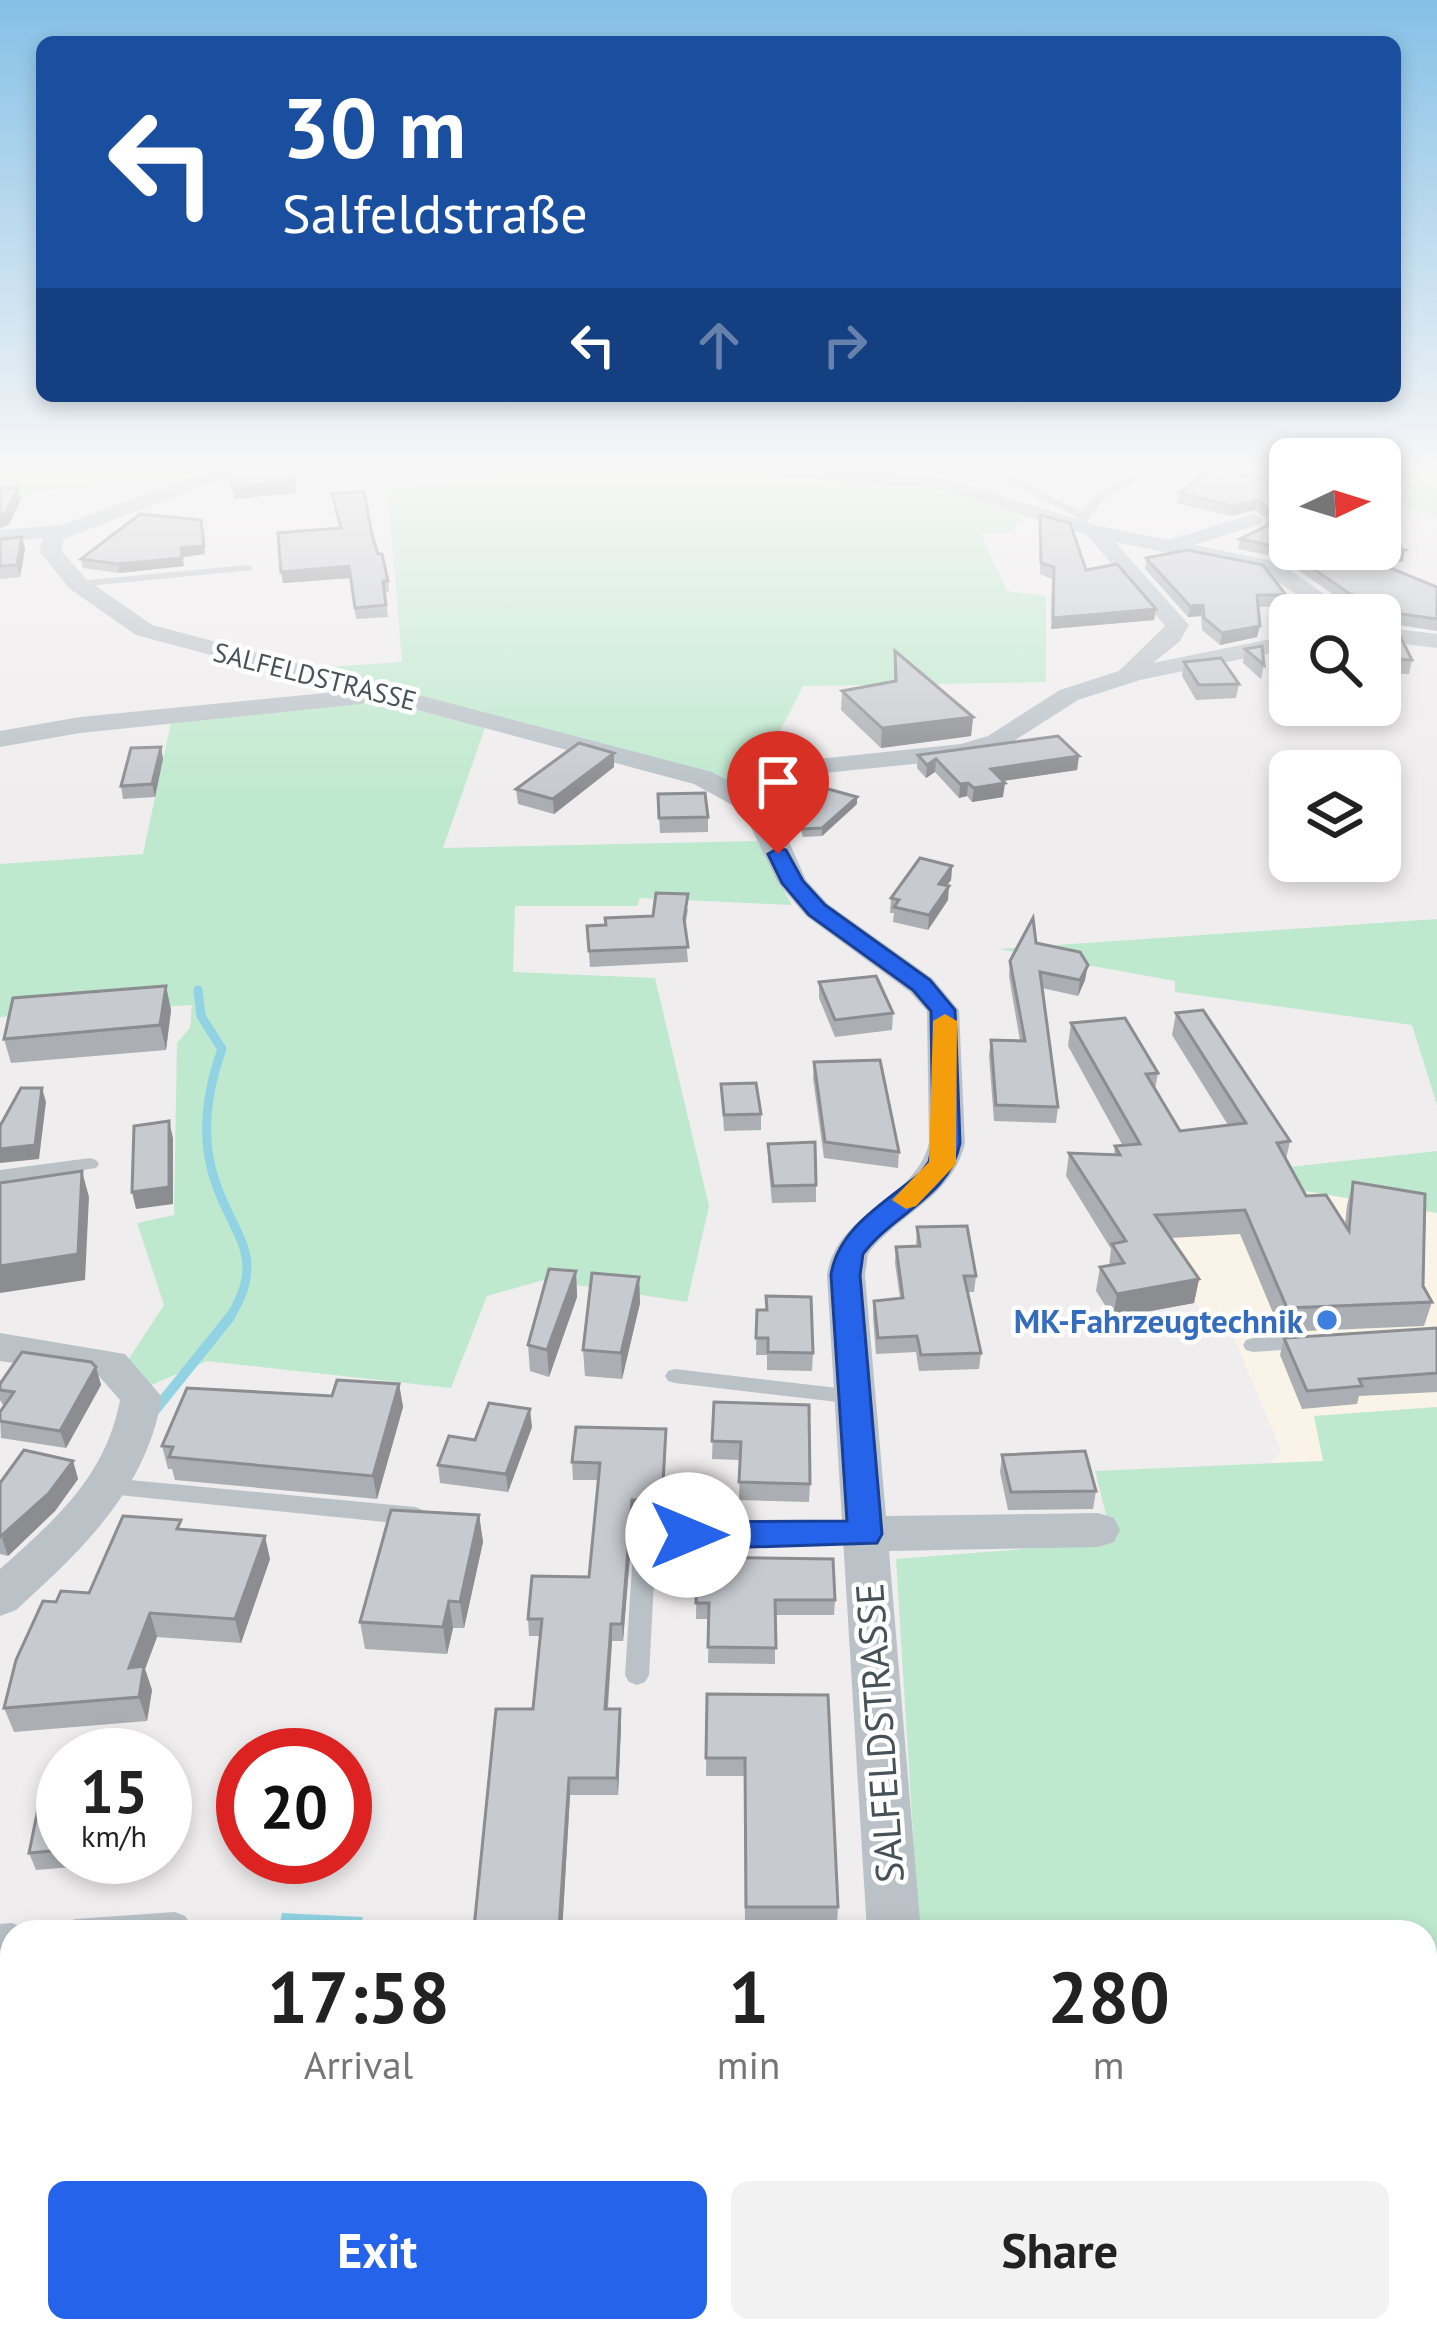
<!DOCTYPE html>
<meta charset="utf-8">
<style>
body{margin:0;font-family:"PT Sans",sans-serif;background:#f2f2f2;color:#222;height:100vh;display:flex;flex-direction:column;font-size:45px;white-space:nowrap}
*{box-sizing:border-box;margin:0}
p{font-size:39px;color:#767676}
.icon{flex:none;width:66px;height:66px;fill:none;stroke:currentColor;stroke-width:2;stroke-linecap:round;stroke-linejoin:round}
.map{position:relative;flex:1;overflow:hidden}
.sheet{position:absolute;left:0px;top:1920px;width:1437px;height:423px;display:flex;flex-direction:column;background:#fff;border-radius:36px 36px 0 0;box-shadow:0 6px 18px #0003}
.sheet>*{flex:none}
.top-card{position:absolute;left:36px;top:36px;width:1365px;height:366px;border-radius:18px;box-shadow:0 6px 18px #0003;background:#1a4fa0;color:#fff;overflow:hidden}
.needle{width:78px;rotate:86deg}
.controls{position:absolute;left:1269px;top:438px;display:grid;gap:24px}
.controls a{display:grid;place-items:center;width:132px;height:132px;border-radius:18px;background:#fff;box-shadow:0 6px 18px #0003;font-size:60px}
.speed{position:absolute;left:36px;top:1728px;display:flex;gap:24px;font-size:60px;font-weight:700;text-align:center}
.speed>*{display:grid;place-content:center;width:156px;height:156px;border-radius:50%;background:#fff;box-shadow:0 6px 18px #0003;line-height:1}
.speed small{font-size:30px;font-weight:400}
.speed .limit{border:18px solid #d22;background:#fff;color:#111}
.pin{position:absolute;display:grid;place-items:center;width:102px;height:102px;color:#fff;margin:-123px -51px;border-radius:50% 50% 50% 0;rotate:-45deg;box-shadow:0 0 12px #0007}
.pin .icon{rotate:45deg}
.me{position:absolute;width:132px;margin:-66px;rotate:90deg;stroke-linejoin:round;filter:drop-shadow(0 0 9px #0008)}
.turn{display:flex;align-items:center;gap:42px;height:252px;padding:0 48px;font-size:54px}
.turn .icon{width:156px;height:156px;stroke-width:2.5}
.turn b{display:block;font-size:84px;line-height:102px}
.lanes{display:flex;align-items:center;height:114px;padding:0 48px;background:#0003;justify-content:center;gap:60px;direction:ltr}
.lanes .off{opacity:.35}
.eta{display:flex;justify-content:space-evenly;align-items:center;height:204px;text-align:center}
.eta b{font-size:72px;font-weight:800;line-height:84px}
.primary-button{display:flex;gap:24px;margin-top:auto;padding:24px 48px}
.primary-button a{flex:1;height:138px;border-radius:18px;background:#2563eb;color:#fff;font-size:48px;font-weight:800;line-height:138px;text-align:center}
.primary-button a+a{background:#f2f2f2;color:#222}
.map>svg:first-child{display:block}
.commercial{fill:#f9f4e7}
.green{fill:#bfe9ce}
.water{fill:#91d3e2}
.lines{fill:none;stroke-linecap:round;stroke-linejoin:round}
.stream-far1{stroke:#91d3e2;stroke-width:9}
.stream{stroke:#91d3e2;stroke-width:10}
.service{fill:#bac2c8;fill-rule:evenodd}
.minor{fill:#bac2c8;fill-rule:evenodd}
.wall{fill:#abaeb2}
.shaded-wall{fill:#8b8d91}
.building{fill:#c7cacf;stroke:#8b8d91;stroke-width:3}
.route{fill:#2563eb;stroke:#184099;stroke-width:3}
.slow{fill:#f59e0b}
.shop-dot{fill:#3f7fe0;stroke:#fff;stroke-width:4.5}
.labels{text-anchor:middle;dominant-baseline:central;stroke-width:9;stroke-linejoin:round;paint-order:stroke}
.far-street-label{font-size:27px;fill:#475158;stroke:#fff}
.shop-label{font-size:33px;font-weight:bold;fill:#366cbe;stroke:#fff;text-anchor:end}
.near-street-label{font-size:39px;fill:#475158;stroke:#fff}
</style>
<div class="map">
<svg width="1437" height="2342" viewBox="0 0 1437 2342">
<rect width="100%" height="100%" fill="#efeded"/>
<polygon class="commercial" points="1206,1188 1299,1190 1437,1213 1437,1407 1315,1416 1324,1461 1272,1464 1281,1450 1229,1326 1204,1314 1157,1250"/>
<g class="green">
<polygon points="0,466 197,466 181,481 0,494"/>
<polygon points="563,466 694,466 929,484 1021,516 1013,533 980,533 1007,591 1046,596 1046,682 803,686 751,788 301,669 402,662 388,490"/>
<polygon points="1380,466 1437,466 1437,517 1407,507 1380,505"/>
<polygon points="382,701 486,725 443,848 757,841 792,905 639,898 638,906 515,906 513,972 655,978 709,1206 687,1302 544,1280 487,1296 451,1388 207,1361 149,1386 128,1360 164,1305 137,1223 174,1215 177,1043 190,1028 192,1005 0,1017 0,864 143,854 171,722"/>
<polygon points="1437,919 1437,1105 1412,1025 1175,992 1175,981 999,949"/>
<polygon points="1437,1151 1437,1213 1298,1190 1289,1167"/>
<polygon points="1437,1407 1437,2342 950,2342 949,2331 1425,2331 1425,1932 919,1932 896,1559 1113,1542 1095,1471 1323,1461 1314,1416"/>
</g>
<polygon class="water" points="282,1913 363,1917 359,1932 278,1932"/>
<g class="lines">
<path class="stream-far1" d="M198,990L201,1016L222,1049C208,1088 201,1130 212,1171C228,1234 272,1253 228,1320"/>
<polyline class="stream" points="156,1409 230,1317"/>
<g class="service">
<path d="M1004,473L1082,512C1096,493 1112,480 1135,475L1140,478C1115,488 1096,502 1084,528L1080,529L1075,526L1078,518L1001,478V474Z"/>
<polygon points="248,565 253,568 252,570 78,587 72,584 78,581"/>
<polygon points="90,1158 96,1160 99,1164 96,1168 0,1182 0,1170"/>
<polygon points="1306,1336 1313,1338 1316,1343 1313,1348 1253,1352 1246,1350 1243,1345 1246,1340 1253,1338"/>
<polygon points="675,1369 855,1390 862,1392 865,1397 862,1402 855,1404 675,1383 668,1381 665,1376 668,1371"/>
<polygon points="109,1478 415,1507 423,1510 426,1516 423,1522 415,1525 109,1494 101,1492 98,1486 101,1480"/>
<polygon points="865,1525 873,1528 876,1534 873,1540 865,1543 656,1545 649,1675 645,1682 637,1685 629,1682 625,1675 634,1536 637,1530 645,1527"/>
<polygon points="175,1912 185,1916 196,1932 61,1932 65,1923 75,1919"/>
<polygon points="12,1923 22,1927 24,1932 12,1932 12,1949 0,1950 0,1924"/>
</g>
<g class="minor">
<path d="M240,466H278L201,486L64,539L61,550L86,579L152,625L712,772L759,797L770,778L799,761L961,744L988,736L1060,690L1119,671L1165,626L1087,535L939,489L724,472L714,466H799L941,477L1098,526L1169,540L1253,514L1263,520L1260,524L1194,545L1278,562L1354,615H1328L1263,572L1115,542L1189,625L1180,641L1153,663L1290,635V649L1140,680L1078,700L1006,746L973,758L814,774L790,789L777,815L806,880L828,904L932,978L959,1010L965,1143C952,1198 899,1213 868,1254L865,1275L886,1516L1098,1513L1114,1518L1120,1530L1114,1542L1098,1547L889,1551L921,1932H867L827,1275C837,1211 915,1201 929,1143L927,1011L910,992L806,916L778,883L743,811L694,784L373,698L361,704L80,733L0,747V731L80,717L346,691L136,635L70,589L39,551L43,538L0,542V530L62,525L189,477Z"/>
<polygon points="1380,627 1437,634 1437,648 1380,641"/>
<path d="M0,1333L125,1354L162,1397C146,1490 83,1549 16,1610L0,1616V1569C55,1520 106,1476 120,1400L99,1376L0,1361Z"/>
<rect x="891" y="2331" width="64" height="11"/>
</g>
</g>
<g class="wall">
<polygon points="881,466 972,466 970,472"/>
<polygon points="1290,485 1290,549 1403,561 1386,566 1437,587 1437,631 1392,624 1393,621 1380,615 1348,605 1281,558 1238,549 1240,539 1268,526 1265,525 1266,518 1255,510 1231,516 1177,503 1179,493"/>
<polygon points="332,494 372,535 388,581 389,592 385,592 388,617 356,619 350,578 283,583 340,528"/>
<polygon points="1040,515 1086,570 1154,620 1051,629 1052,579 1040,574"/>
<polygon points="22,537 25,549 20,577 0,579 0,539"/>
<polygon points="205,554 183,557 184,566 119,573 83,568 81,559"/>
<polygon points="1146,558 1286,595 1284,606 1258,607 1257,637 1220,645 1202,630 1201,616 1188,617 1145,569"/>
<polygon points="1380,630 1412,660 1409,674 1380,673"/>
<polygon points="1245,649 1264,665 1261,679 1243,663"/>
<polygon points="895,651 973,717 971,736 881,748 841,710 842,691 894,681"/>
<polygon points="1184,662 1239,684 1236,698 1196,700 1182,676"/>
<polygon points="161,747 163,759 155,797 123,799 121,786"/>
<polygon points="918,755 1079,756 1077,770 1002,781 1003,797 972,802 967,796 959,798 935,772 926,778 917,768"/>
<polygon points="614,767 554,814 518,804 516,789"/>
<polygon points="658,794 708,817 708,832 660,833"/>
<polygon points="857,804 822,836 803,837 797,816 797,808"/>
<polygon points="952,866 951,880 947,885 948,900 928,930 893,922 894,913 890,913 891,898"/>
<polygon points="688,909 685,928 688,962 590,967 587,926 606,925"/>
<polygon points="1036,943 1085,980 1078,996 1042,988 1058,1107 1056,1123 994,1121 989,1056 991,1040 1020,1041 1009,976 1010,961"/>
<polygon points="819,982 893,1013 892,1030 835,1037 819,998"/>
<polygon points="166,986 171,1010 166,1050 11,1063 4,1039"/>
<polygon points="1176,1013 1290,1141 1286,1159 1306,1196 1345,1224 1347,1205 1353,1182 1423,1286 1432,1302 1424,1326 1281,1332 1240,1234 1171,1238 1199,1279 1194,1303 1113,1318 1096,1291 1100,1267 1109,1266 1111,1249 1066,1176 1069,1153 1114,1155 1115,1146 1123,1146 1068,1046 1071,1023 1158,1073 1155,1089 1180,1131 1228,1125 1172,1035"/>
<polygon points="814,1062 899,1152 898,1168 824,1158 813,1078"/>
<polygon points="721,1084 761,1114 761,1130 724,1131"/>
<polygon points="768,1144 816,1185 816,1202 772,1203 768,1161"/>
<polygon points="917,1227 976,1276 974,1292 967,1292 981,1353 979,1369 919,1371 916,1352 876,1354 873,1317 874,1301 900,1298 895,1263 896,1247 916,1246"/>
<polygon points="576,1271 577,1297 549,1377 530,1371 528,1345"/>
<polygon points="639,1277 640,1303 622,1379 585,1376 583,1350"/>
<polygon points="757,1310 813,1353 812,1371 767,1370 767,1355 756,1355"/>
<polygon points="1437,1328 1437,1392 1359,1396 1357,1404 1302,1409 1280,1355 1284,1338"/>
<polygon points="96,1367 101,1385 66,1448 1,1438 0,1412 4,1407 0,1400 0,1384"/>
<polygon points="399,1384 403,1407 377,1499 175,1480 172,1469 168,1469 162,1446 332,1396"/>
<polygon points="714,1402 810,1484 809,1502 739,1500 740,1460 712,1459"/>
<polygon points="532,1427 508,1492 440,1483 438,1465 475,1440"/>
<polygon points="666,1446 663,1518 633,1518 623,1641 612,1641 608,1709 621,1726 618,1795 570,1795 562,1932 474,1932 533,1709 540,1636 529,1636 528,1619 589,1577 598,1480 573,1480 572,1462"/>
<polygon points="1002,1455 1096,1491 1093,1509 1008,1510 1000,1472"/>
<polygon points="73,1461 78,1479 55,1511 8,1556 0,1554 0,1483"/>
<polygon points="479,1515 483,1542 464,1628 453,1628 447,1654 365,1649 360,1622"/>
<polygon points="183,1530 270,1559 241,1643 157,1637 145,1669 152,1690 147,1721 14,1732 4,1708 56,1602 89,1593"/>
<polygon points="697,1557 835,1600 834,1615 775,1615 775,1664 708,1663 709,1619 696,1619"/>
<polygon points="707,1694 838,1907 837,1924 745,1924 744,1776 706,1776"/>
<polygon points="63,1792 63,1857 109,1857 108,1864 36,1870 29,1853"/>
<polygon points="573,2331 679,2331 630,2341 574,2339"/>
<polygon points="749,2331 881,2331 879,2342 749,2342"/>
</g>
<g class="shaded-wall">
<polygon points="295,481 297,493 234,499 232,488"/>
<polygon points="18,488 21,499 9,525 0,528 0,515"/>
<polygon points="1257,500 1255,510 1231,516 1232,506"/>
<polygon points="202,528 205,554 183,557 181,548"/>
<polygon points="22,537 25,549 20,577 17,565"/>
<polygon points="1405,550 1403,561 1371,571 1373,561"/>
<polygon points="182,558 184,566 119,573 118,564"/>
<polygon points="349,566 350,578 283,583 281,572"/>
<polygon points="1203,605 1201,616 1188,617 1190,606"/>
<polygon points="1156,609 1154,620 1051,629 1053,618"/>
<polygon points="1260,626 1257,637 1220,645 1222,633"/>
<polygon points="973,717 971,736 881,748 882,728"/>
<polygon points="161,747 163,759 155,797 152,784"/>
<polygon points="614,753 614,767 554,814 553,799"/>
<polygon points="1079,756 1077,770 989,783 991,769"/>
<polygon points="936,759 935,772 926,778 927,765"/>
<polygon points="968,783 967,796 959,798 960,784"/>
<polygon points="1005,783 1003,797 972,802 974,788"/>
<polygon points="857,797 857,804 822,836 822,828"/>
<polygon points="952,866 951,880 938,898 939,884"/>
<polygon points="949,886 948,900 928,930 929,915"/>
<polygon points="1088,965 1085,980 1078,996 1080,980"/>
<polygon points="166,986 171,1010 166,1050 160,1025"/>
<polygon points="42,1088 46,1102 39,1159 0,1163 0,1149"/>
<polygon points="169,1121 173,1138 173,1204 136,1209 132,1192"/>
<polygon points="82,1171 89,1197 85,1280 0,1293 0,1266"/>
<polygon points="576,1271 577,1297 549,1377 547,1350"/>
<polygon points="639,1277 640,1303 622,1379 621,1353"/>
<polygon points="1199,1279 1194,1303 1113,1318 1117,1294"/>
<polygon points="96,1367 101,1385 66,1448 60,1431"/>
<polygon points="399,1384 403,1407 377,1499 373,1476"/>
<polygon points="530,1409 532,1427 508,1492 506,1474"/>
<polygon points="73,1461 78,1479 55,1511 8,1556 2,1538"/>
<polygon points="632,1500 633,1518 623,1641 622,1624"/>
<polygon points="479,1515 483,1542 464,1628 460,1602"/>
<polygon points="265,1536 270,1559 241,1643 235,1619"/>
<polygon points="449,1601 453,1628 447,1654 443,1627"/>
<polygon points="150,1613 157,1637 145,1669 152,1690 147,1721 129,1668"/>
<polygon points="611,1624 612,1641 606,1726 605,1709"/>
<polygon points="620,1709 621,1726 618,1795 617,1778"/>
<polygon points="569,1778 570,1795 562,1932 559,1932"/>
<polygon points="272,2331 285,2331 283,2342 270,2342"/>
<polygon points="475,2331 480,2331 479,2342 474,2342"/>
</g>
<g class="building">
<polygon points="252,466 289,466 295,481 232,488 229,472"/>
<polygon points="1215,468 1290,485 1290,549 1380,549 1380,541 1405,550 1373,561 1437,587 1437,619 1395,613 1399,611 1350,594 1283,548 1240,539 1283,518 1267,515 1269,509 1257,500 1232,506 1179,493"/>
<polygon points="0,488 18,488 6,513 0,515"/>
<polygon points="364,491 372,535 378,554 382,554 388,581 383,581 386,605 355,608 349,566 281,572 278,533 341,528 332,494"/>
<polygon points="140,514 201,520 204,546 181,548 182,558 118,564 81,559"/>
<polygon points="1040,515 1070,523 1086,570 1117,564 1156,609 1053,618 1054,567 1041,563"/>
<polygon points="22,537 17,565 0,566 0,539"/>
<polygon points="1187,550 1263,565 1286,595 1257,595 1260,626 1222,633 1204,618 1203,605 1190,606 1146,558"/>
<polygon points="1380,630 1399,634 1412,660 1380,659"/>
<polygon points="1262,646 1264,665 1245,649"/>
<polygon points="895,651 973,717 882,728 842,691 896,681"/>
<polygon points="1221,658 1239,684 1199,685 1184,662"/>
<polygon points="1058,736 1079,756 991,769 1005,783 974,788 968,783 960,784 936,759 927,765 918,755"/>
<polygon points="579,743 614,753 553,799 516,789"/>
<polygon points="161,747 152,784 121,786 131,748"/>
<polygon points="821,787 857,797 822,828 803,829 797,808"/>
<polygon points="705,793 708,817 659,818 658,794"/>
<polygon points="920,858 952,866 939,884 949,886 929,915 894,907 899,900 891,898"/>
<polygon points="656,893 688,894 684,919 688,947 589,951 587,926 606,925 605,918 653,916"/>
<polygon points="1033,918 1036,943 1080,952 1088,965 1080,980 1040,972 1058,1107 996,1105 991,1040 1025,1041 1010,961"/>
<polygon points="876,976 893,1013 835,1020 819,982"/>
<polygon points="166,986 160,1025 4,1039 13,998"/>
<polygon points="1203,1010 1290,1141 1277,1143 1306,1196 1326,1195 1349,1231 1353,1182 1425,1194 1423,1286 1432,1302 1287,1308 1245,1210 1155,1215 1199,1279 1117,1294 1100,1267 1124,1263 1112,1244 1126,1241 1069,1153 1120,1155 1115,1146 1140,1144 1071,1023 1125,1018 1158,1073 1146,1074 1180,1131 1246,1123 1176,1013"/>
<polygon points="880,1060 899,1152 825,1142 814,1062"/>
<polygon points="756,1083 761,1114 724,1115 721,1084"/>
<polygon points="21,1088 42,1088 35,1145 0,1149 0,1126"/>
<polygon points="169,1121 169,1187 132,1192 134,1126"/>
<polygon points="815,1142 816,1185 773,1186 768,1144"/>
<polygon points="82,1171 78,1254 0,1266 0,1183"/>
<polygon points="967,1226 976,1276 964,1276 981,1353 921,1355 917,1336 878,1338 874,1301 903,1298 896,1247 920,1246 917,1227"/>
<polygon points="549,1269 576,1271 547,1350 528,1345"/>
<polygon points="592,1273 639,1277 621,1353 583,1350"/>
<polygon points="766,1296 811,1297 813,1353 768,1352 768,1338 756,1338 757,1310 767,1310"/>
<polygon points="1437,1328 1437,1373 1359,1379 1362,1386 1307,1391 1284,1338"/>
<polygon points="22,1352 91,1362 96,1367 60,1431 0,1421 0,1412 14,1392 0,1390 0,1384"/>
<polygon points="337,1380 399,1384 373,1476 169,1457 173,1447 162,1446 187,1388 332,1396"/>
<polygon points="714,1402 809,1405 810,1484 739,1482 741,1442 712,1441"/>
<polygon points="489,1403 530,1409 506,1474 438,1465 449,1436 475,1440"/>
<polygon points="576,1427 666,1429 662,1500 632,1500 622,1624 611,1624 605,1709 620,1709 617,1778 569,1778 559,1928 474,1928 496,1709 533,1709 542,1619 528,1619 532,1576 589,1577 600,1463 572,1462"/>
<polygon points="24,1450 73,1461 49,1493 0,1537 0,1483"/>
<polygon points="1085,1451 1096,1491 1011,1492 1002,1455"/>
<polygon points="391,1510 479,1515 460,1602 449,1601 443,1627 360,1622"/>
<polygon points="123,1516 181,1520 177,1529 265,1536 235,1619 150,1613 129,1668 144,1666 139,1697 4,1708 16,1660 43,1601 56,1602 61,1591 89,1593"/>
<polygon points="697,1557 833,1559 835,1600 775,1600 776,1648 708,1647 709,1603 696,1603"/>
<polygon points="707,1694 828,1695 838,1907 746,1907 745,1758 706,1758"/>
<polygon points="63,1792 63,1850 29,1853 41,1794"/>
<polygon points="173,2331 272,2331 270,2342 171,2342"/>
<polygon points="365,2331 475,2331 474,2342 363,2342"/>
<polygon points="631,2331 678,2331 677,2342 630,2342"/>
</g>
<linearGradient id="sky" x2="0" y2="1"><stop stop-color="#85c0e6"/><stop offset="0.59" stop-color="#f8f7f7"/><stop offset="1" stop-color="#f8f7f7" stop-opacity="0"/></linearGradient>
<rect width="1437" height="794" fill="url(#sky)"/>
<path class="route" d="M778,848L786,850L803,881L825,905L930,980L955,1010L960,1143C950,1197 893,1213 863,1254L860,1275L882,1534L877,1543L688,1549L677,1545L672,1535L677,1526L688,1522L847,1521L831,1275C838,1228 886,1202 921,1173L929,1162L933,1143L931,1011L913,990L809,915L782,883L768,854Z"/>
<polygon class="slow" points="945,1014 957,1021 956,1164 916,1206 906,1209 892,1200 929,1162 933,1021"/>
<circle class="shop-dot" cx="1327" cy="1320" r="12"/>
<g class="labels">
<g class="far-street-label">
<text transform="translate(315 676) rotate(14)">SALFELDSTRASSE</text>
</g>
<g class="shop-label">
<text x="1303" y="1320">MK-Fahrzeugtechnik</text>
</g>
<g class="near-street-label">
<text transform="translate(879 1733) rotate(-94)">SALFELDSTRASSE</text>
</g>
</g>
</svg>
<div class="controls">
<a><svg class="needle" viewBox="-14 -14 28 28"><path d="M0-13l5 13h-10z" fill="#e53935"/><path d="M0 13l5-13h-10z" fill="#767676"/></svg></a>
<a><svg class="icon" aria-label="search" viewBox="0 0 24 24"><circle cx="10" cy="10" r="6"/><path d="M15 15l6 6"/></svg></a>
<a><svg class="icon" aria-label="layers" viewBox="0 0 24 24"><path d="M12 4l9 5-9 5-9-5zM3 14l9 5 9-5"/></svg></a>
</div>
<div class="speed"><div>15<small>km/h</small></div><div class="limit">20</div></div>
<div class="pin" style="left:778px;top:854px;background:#d93025"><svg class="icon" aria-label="arrive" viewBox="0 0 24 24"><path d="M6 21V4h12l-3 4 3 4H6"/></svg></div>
<svg class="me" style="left:688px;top:1535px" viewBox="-20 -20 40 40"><circle r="19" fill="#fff"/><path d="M0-13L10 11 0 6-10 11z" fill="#2563eb"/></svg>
<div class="top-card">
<div class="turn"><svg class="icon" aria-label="left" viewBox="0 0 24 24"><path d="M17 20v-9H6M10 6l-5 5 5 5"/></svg><div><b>30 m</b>Salfeldstraße</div></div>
<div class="lanes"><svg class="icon" aria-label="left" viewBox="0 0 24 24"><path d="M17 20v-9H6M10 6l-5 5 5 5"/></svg><svg class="icon off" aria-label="ahead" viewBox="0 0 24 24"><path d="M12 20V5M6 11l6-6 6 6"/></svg><svg class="icon off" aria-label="right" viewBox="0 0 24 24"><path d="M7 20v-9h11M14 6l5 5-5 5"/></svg></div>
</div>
<section class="sheet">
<div class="eta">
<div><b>17:58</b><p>Arrival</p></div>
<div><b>1</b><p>min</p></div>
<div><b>280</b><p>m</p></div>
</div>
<div class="primary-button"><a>Exit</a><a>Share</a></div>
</section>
</div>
